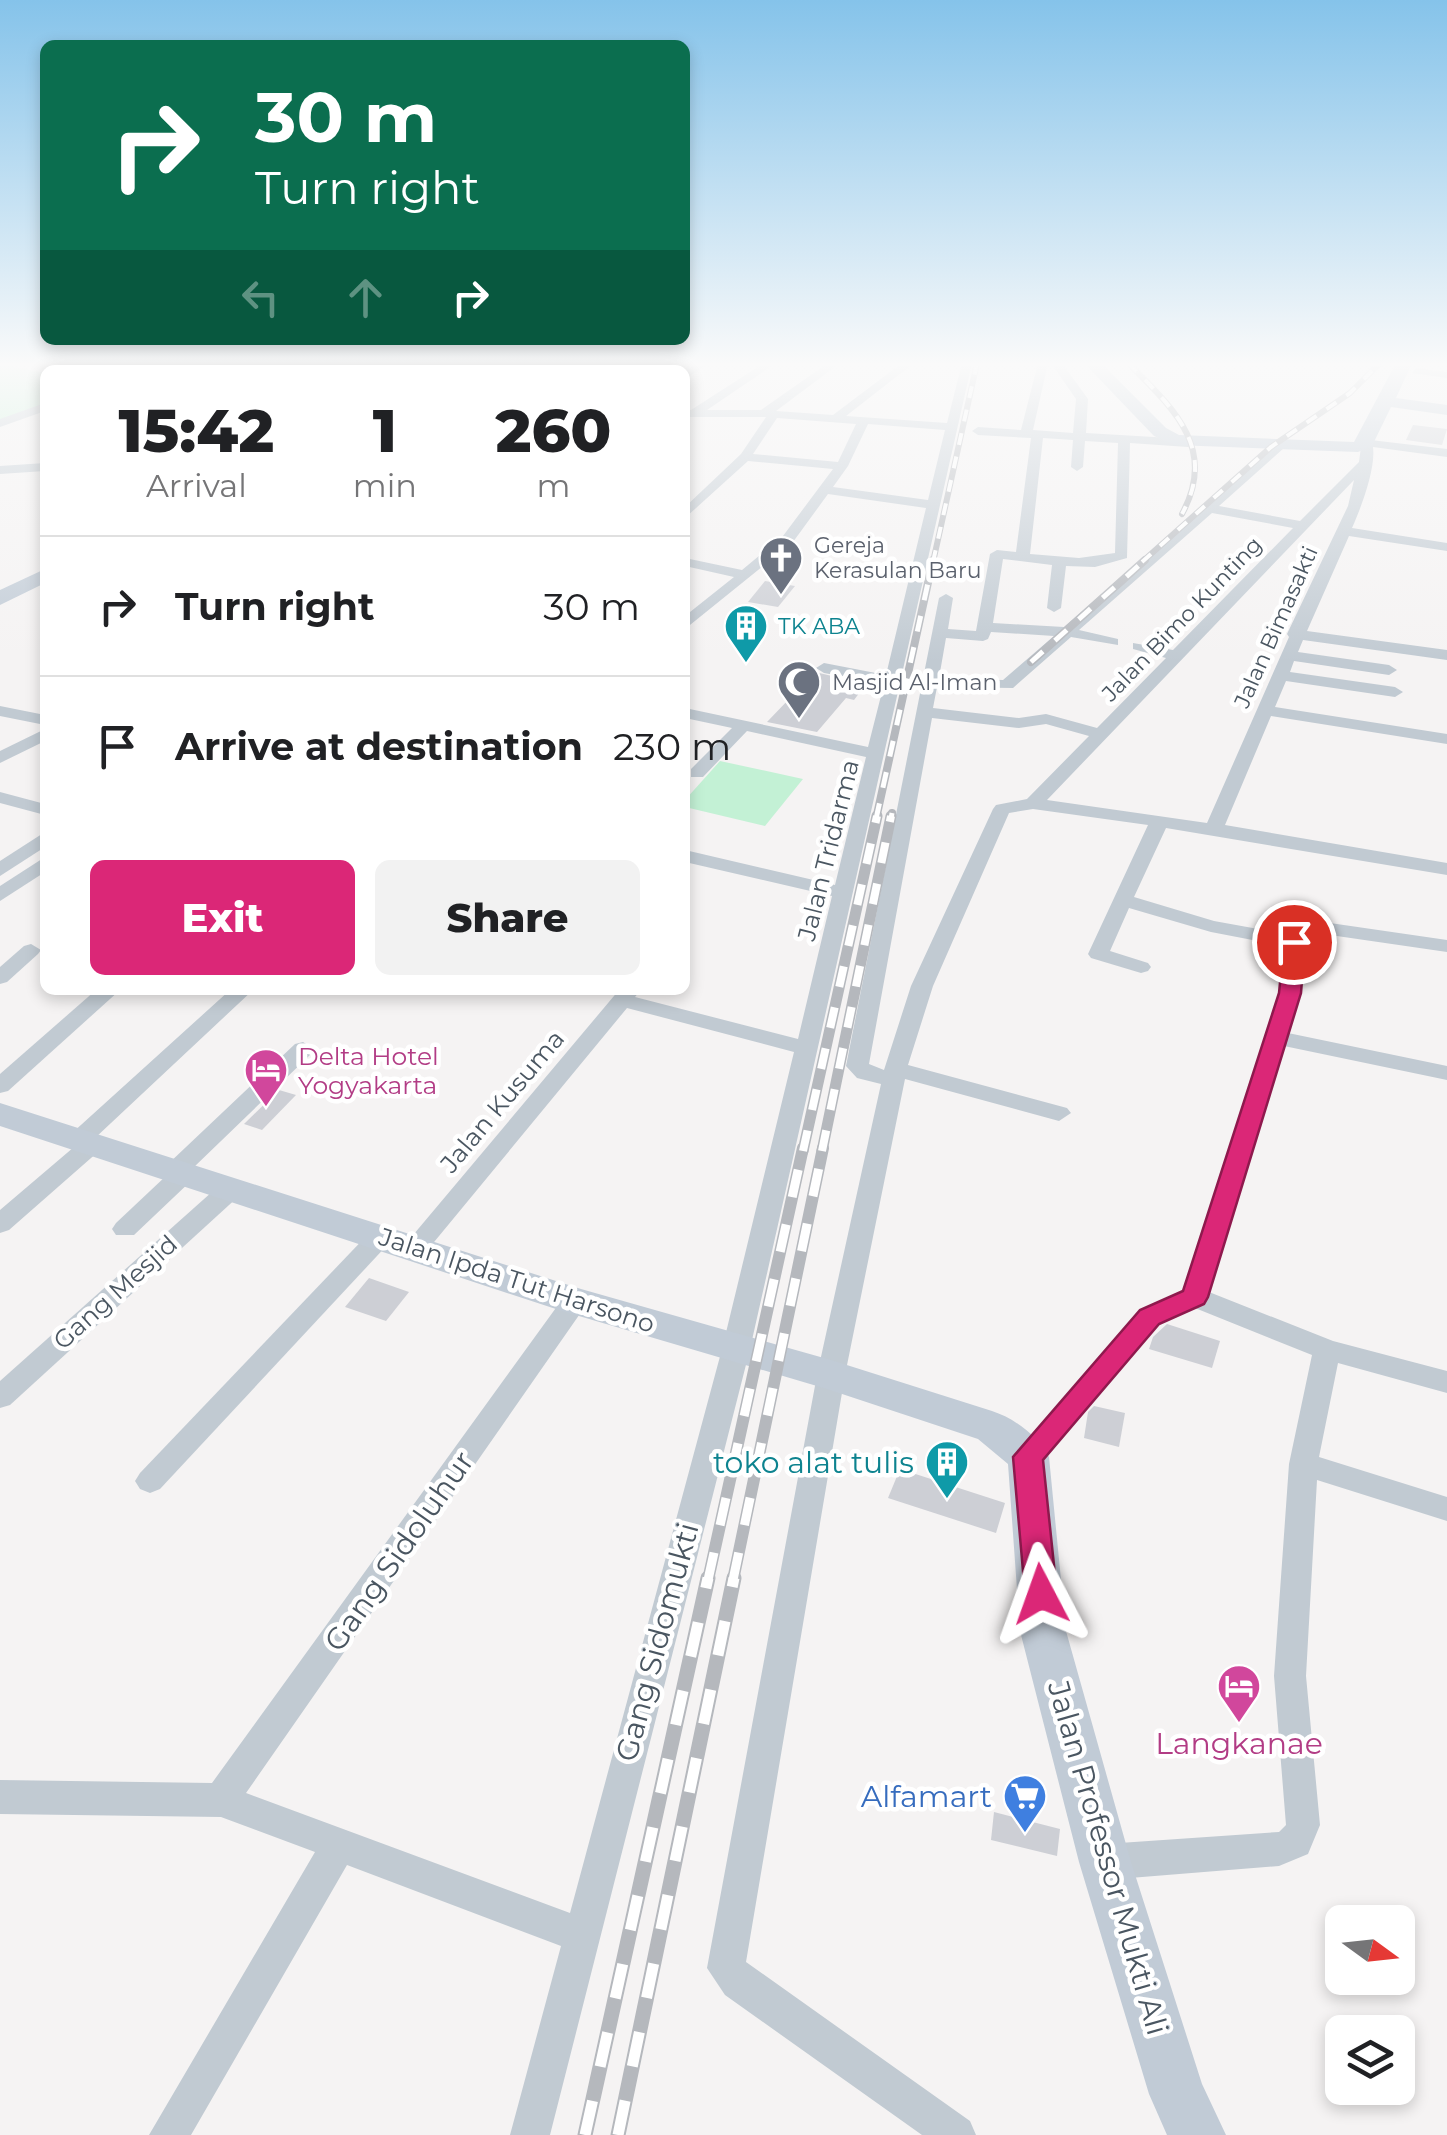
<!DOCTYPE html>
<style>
body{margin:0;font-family:Montserrat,sans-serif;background:#f2f2f2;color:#202124;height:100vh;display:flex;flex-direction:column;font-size:38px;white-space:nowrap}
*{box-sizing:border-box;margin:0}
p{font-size:32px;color:#757577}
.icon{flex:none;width:55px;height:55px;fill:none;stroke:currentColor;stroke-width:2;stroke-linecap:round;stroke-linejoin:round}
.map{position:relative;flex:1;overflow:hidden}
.details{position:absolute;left:40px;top:365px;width:650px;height:630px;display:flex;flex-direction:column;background:#fff;border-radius:15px;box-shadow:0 5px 15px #0003}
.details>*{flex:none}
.banner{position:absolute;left:40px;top:40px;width:650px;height:305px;border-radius:15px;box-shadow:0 5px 15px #0003;background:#0b6e4f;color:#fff;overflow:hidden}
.needle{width:65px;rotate:105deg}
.controls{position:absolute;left:1325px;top:1905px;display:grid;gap:20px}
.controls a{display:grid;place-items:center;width:90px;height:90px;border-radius:15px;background:#fff;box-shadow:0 5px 15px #0003;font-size:50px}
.pin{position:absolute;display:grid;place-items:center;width:85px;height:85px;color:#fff;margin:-42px;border:5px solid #fff;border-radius:50%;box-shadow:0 2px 10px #0007}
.me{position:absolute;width:110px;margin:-55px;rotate:356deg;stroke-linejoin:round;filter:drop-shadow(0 0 8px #0008)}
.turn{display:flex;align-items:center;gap:35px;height:210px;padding:0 50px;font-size:45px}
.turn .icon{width:130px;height:130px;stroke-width:2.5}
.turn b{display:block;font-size:70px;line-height:85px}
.lanes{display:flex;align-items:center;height:95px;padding:0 50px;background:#0003;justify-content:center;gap:50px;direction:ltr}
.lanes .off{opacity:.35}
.eta{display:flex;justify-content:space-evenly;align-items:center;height:170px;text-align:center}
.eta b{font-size:60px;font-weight:800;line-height:70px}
.primary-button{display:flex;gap:20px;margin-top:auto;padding:20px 50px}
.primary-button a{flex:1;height:115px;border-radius:15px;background:#db2777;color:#fff;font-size:40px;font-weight:800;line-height:115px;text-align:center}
.primary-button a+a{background:#f2f2f2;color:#202124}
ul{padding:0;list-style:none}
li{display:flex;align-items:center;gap:30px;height:140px;padding:0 50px;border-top:2px solid #e0e0e0}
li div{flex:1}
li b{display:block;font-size:38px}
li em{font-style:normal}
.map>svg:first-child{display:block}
.green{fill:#c3f1d5}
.building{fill:#cdcfd5}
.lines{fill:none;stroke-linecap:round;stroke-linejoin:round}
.street{fill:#c1cad2;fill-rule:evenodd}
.secondary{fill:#c1cbd6;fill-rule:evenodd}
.rail-far4-casing{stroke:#b5b8bd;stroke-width:6}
.rail-far3-casing{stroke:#b5b8bd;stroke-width:8}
.rail-far2-casing{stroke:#b5b8bd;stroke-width:11}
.rail-far1-casing{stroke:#b5b8bd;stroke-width:12}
.rail-casing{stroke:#b5b8bd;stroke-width:15}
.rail-far4{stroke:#fff;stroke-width:4;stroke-dasharray:12;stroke-linecap:butt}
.rail-far3{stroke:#fff;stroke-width:5;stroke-dasharray:16;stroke-linecap:butt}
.rail-far2{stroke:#fff;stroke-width:8;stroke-dasharray:21;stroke-linecap:butt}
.rail-far1{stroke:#fff;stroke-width:9;stroke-dasharray:28;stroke-linecap:butt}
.rail{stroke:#fff;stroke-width:11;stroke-dasharray:35;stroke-linecap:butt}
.route{fill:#db2777;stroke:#8e194d;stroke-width:2.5}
.labels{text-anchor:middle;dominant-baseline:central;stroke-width:9;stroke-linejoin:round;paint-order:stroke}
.far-worship-label{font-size:22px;fill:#5b616d;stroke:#fff;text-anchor:start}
.far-street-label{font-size:22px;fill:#4a5661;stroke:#fff}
.far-culture-label{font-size:22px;fill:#0d838f;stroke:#fff;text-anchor:start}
.street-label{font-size:25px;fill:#4a5661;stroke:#fff}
.hotel-label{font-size:25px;fill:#b23c85;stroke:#fff;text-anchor:start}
.near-culture-label{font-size:30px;fill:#0d838f;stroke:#fff;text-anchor:end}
.near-street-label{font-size:30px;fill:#4a5661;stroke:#fff}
.near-hotel-label{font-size:30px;fill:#b23c85;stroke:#fff}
.near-shop-label{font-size:30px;fill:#366cbe;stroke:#fff;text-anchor:end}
</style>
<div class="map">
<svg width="1447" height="2135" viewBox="0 0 1447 2135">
<rect width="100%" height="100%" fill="#f5f3f3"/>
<g class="green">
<polygon points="0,364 45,373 45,404 0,420"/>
<polygon points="720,761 803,779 765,826 685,807 685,800"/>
</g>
<g class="building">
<polygon points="1413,425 1447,429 1442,445 1406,440"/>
<polygon points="765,581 795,586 778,607 748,602"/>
<polygon points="815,672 866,684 854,700 846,698 817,732 767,722"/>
<polygon points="279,1090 296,1095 262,1130 244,1124"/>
<polygon points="369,1278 409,1292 386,1321 345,1307"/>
<polygon points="1167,1324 1220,1341 1212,1368 1149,1349 1153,1337"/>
<polygon points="1094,1406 1125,1413 1119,1447 1084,1438 1088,1412"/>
<polygon points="900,1469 1005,1503 996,1533 888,1498"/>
<polygon points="994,1812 1060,1829 1057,1856 991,1840"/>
</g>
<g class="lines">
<g class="street">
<polygon points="171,363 183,363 175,370 162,370"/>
<polygon points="228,363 243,363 230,370 214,370"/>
<polygon points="615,363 628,363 618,370 604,370"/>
<polygon points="698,363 711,363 685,379 685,371"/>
<path d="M764,363H776L707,410H761L828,363H840L776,411L833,415L902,363H914L846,416L947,423L962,363H972L750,1349L550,2135H510L561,1946L347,1865L191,2135H149L315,1852L221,1817L0,1814V1780L212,1783L566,1294L575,1291L584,1294L588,1301L584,1308L246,1793L570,1913L722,1349L794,1052L627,1008L425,1253H407L403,1247L619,990H641L635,997L798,1039L832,896L685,862V850L835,885L866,757L747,731L703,777H691V769L732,728L685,718V708L868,747L884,684L824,673L816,668L824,663L886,675L926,508L828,494L793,542L685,629V616L734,577L685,566V558L742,570L783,536L833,469L748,461L685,518V507L741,454L766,417H685V409L691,410ZM777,418L856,424L838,462L753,454ZM868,424L945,430L928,500L833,487L848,466Z"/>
<path d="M1038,363H1048L1033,430L1073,433L1076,399L1051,363H1062L1088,399L1086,433L1188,439L1194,443L1188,447L1130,443L1127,558L1095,567L1066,566L1061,608L1054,612L1047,608L1052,565L1003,559L993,623L1064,627L1274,445L1284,448L1219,506L1300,521L1359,462L1362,439L1447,449V457L1373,447C1376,468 1361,508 1352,528L1447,543V551L1349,536L1307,631L1447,650V660L1303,640L1298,652L1389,665L1397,670L1389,675L1294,661L1290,672L1395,687L1403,692L1395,697L1286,681L1275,707L1447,734V744L1271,716L1225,825L1447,863V875L1166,828L1134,897L1214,921L1292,935L1308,925L1330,923L1447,940V952L1330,935H1319L1305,945L1301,993L1288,1033L1447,1066V1080L1284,1046L1209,1292L1333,1341L1447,1371V1393L1338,1363L1319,1457L1447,1497V1521L1317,1480L1306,1676L1320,1825L1308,1854L1279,1866L1105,1880L1092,1874L1087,1862L1092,1850L1105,1844L1279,1832L1286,1825L1274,1676L1289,1464L1312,1355L1195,1308L1159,1324L1038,1465L1028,1469L1018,1465L1014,1457L1141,1310L1183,1291L1279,993L1284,946L1211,932L1129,908L1110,951L1148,963L1151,967L1148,971L1141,973L1091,958L1088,954L1148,825L1033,809L1009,813L933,986L908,1065L1067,1108L1071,1113L1059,1121L905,1079L845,1375L746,1962L970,2121L976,2135H922L725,1995L707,1968L817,1375L881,1084L857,1078L846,1066L939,598L946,594L953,598L948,629L976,631L990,554L997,550L1016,552L1031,438L978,435L972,431L978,427L1021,430ZM1043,438L1073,440L1071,467L1077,471L1083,467L1085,441L1118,443L1115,553L1079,558L1030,554ZM1354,480L1348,506L1287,634L1289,637L1207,823L1047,800ZM1212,513L1293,528L1173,650L1133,643V649L1166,658L1097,728L1046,714L1019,718L933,708L937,687L1013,688L1071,637L1118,645V639L1079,630ZM991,632L1054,636L1003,680L939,678L946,638L983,641L988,639ZM932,718L1019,728L1046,724L1089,736L1027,799L996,805L993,809L911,986L884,1070L869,1064Z"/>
<polygon points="1416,368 1447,372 1447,378 1412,373"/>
<polygon points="45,403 45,411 0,427 0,419"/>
<polygon points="45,463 45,471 0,474 0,466"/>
<polygon points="0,706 45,715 45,725 0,716"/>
<polygon points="45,729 45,741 0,763 0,751"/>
<polygon points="0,792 45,804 45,815 0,803"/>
<polygon points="45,832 45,847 0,876 0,861"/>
<polygon points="45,857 45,872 0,901 0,886"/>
<polygon points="31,944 41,950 38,954 7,982 0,984 0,967 24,946"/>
<polygon points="96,990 120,990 8,1091 0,1093 0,1074"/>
<polygon points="230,990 253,990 95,1138 103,1145 99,1151 9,1230 0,1233 0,1210 74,1147 67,1140 71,1134"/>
<polygon points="303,1042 314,1049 311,1054 193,1168 196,1173 193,1179 134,1235 116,1235 112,1229 116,1223 167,1175 164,1171 167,1165 295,1044"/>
<polygon points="231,1181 240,1183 243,1189 240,1195 10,1405 0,1408 0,1381 222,1183"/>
<polygon points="381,1227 390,1230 394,1236 390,1242 160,1489 150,1493 140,1489 135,1481 140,1473 372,1230"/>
</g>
<g class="secondary">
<polygon points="94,363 126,363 146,370 113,370"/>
<polygon points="448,363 469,363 459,370 438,370"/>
<polygon points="1084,363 1101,363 1166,428 1179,435 1354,442 1396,363 1412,363 1396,398 1447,405 1447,415 1391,407 1372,446 1358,452 1175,445 1154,436"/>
<polygon points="45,569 45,583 0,605 0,590"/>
<path d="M0,1103L581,1289L831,1360L992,1411C1014,1418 1038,1436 1049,1457L1066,1631L1131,1862L1202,2084L1226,2135H1167L1149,2094L1079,1862L1020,1631L1008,1464L978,1439L827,1389L562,1311L0,1126Z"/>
</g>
<g class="rail-far4-casing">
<g id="rail-far4">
<path d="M1128,363C1173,408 1218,448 1182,514"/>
<polyline points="933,562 977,363"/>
<polyline points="1142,562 1271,447 1350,393 1380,363"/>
</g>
</g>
<g class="rail-far3-casing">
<g id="rail-far3">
<polyline points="1031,662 1145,560"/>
<polyline points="876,819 933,560"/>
<polyline points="891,819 892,813"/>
</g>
</g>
<g class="rail-far2-casing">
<g id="rail-far2">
<polyline points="803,1151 877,816"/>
<polyline points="822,1151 891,816"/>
</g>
</g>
<g class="rail-far1-casing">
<g id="rail-far1">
<polyline points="708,1580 803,1148"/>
<polyline points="733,1580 823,1148"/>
</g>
</g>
<g class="rail-casing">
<g id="rail">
<polyline points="585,2135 708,1578"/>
<polyline points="618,2135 734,1578"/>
</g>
</g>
<use href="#rail-far4" class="rail-far4"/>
<use href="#rail-far3" class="rail-far3"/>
<use href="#rail-far2" class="rail-far2"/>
<use href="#rail-far1" class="rail-far1"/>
<use href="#rail" class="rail"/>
</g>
<linearGradient id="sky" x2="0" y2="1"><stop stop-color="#85c3ea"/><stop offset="0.55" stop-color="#fafafa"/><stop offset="1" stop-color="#fafafa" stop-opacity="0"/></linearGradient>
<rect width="1447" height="662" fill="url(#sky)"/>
<polygon class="route" points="1294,936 1305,942 1301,993 1208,1297 1204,1304 1159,1324 1043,1460 1057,1594 1052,1603 1041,1607 1030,1603 1025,1594 1013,1457 1140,1310 1183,1291 1279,993 1284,942"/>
<defs>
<g id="church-pin" transform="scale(2.25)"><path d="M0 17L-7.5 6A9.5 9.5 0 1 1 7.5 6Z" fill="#6b7280" stroke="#fff"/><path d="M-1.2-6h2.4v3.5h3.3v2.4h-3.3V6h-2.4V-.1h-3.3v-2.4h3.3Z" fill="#fff"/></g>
<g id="building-pin" transform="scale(2.25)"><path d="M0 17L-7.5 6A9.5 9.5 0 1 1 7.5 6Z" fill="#0f9aa8" stroke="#fff"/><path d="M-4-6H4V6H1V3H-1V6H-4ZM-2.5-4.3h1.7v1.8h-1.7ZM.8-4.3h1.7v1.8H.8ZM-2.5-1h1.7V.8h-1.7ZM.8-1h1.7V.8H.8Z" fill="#fff"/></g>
<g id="mosque-pin" transform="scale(2.25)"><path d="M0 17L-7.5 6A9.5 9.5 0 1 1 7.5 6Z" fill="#6b7280" stroke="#fff"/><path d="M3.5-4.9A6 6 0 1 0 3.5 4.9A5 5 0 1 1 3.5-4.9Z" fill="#fff"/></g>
<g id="hotel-pin" transform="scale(2.25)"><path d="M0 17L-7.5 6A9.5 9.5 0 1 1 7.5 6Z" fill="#d1479c" stroke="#fff"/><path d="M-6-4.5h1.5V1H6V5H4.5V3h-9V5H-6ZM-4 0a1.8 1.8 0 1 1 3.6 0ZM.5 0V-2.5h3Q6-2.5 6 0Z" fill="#fff"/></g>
<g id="supermarket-pin" transform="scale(2.25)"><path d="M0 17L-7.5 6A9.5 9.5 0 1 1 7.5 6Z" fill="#3f7fe0" stroke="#fff"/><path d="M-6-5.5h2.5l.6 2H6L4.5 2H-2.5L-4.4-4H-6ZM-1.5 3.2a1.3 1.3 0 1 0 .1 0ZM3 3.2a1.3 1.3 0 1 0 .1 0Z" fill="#fff"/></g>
</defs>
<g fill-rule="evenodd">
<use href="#church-pin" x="781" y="558"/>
<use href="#building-pin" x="746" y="626"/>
<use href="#mosque-pin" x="799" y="682"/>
<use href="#hotel-pin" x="266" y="1070"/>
<use href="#building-pin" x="947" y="1462"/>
<use href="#hotel-pin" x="1239" y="1686"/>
<use href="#supermarket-pin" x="1025" y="1796"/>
</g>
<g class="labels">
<g class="far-worship-label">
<text x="814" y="545">Gereja<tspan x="814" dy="25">Kerasulan Baru</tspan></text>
<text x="832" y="682">Masjid Al-Iman</text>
</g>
<g class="far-street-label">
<text transform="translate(1182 619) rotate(-46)">Jalan Bimo Kunting</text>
<text transform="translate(1276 627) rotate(-66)">Jalan Bimasakti</text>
</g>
<g class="far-culture-label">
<text x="778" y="626">TK ABA</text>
</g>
<g class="street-label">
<text transform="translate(828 850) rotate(-76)">Jalan Tridarma</text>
<text transform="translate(502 1101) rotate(-50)">Jalan Kusuma</text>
<text transform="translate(517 1280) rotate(18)">Jalan Ipda Tut Harsono</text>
<text transform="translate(115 1292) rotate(-42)">Gang Mesjid</text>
</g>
<g class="hotel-label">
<text x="298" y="1056">Delta Hotel<tspan x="298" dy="29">Yogyakarta</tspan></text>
</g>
<g class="near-culture-label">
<text x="914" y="1462">toko alat tulis</text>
</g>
<g class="near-street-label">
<text transform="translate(399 1551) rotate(-55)">Gang Sidoluhur</text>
<text transform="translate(657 1642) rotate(-75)">Gang Sidomukti</text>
<text transform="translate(1108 1858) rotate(74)">Jalan Professor Mukti Ali</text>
</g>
<g class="near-hotel-label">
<text x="1239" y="1743">Langkanae</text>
</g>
<g class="near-shop-label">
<text x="992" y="1796">Alfamart</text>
</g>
</g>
</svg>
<div class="controls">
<a><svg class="needle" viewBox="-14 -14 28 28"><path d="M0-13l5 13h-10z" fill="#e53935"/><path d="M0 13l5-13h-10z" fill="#757577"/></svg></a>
<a><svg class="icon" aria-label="layers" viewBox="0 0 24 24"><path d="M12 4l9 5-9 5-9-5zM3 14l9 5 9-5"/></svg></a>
</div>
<div class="pin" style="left:1294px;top:942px;background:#d93025"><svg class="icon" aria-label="arrive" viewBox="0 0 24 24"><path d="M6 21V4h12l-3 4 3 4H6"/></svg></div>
<svg class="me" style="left:1041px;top:1594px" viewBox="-20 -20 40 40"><path d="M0-17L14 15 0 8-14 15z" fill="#db2777" stroke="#fff" stroke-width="4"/></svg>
<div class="banner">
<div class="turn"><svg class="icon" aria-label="right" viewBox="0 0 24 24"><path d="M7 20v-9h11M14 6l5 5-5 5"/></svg><div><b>30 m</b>Turn right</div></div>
<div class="lanes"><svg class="icon off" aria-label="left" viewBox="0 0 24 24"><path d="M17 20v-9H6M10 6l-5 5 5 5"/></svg><svg class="icon off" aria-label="ahead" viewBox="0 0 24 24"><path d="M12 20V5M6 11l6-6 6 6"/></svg><svg class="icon" aria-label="right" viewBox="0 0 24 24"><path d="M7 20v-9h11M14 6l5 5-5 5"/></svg></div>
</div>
<section class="details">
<div class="eta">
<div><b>15:42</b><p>Arrival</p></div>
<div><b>1</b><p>min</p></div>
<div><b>260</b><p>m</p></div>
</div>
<ul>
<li><svg class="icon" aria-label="right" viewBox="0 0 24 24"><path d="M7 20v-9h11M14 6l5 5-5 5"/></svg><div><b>Turn right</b></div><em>30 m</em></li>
<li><svg class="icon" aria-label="arrive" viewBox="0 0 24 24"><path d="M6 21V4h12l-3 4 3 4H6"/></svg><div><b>Arrive at destination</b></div><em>230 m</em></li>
</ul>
<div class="primary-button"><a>Exit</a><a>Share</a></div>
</section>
</div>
